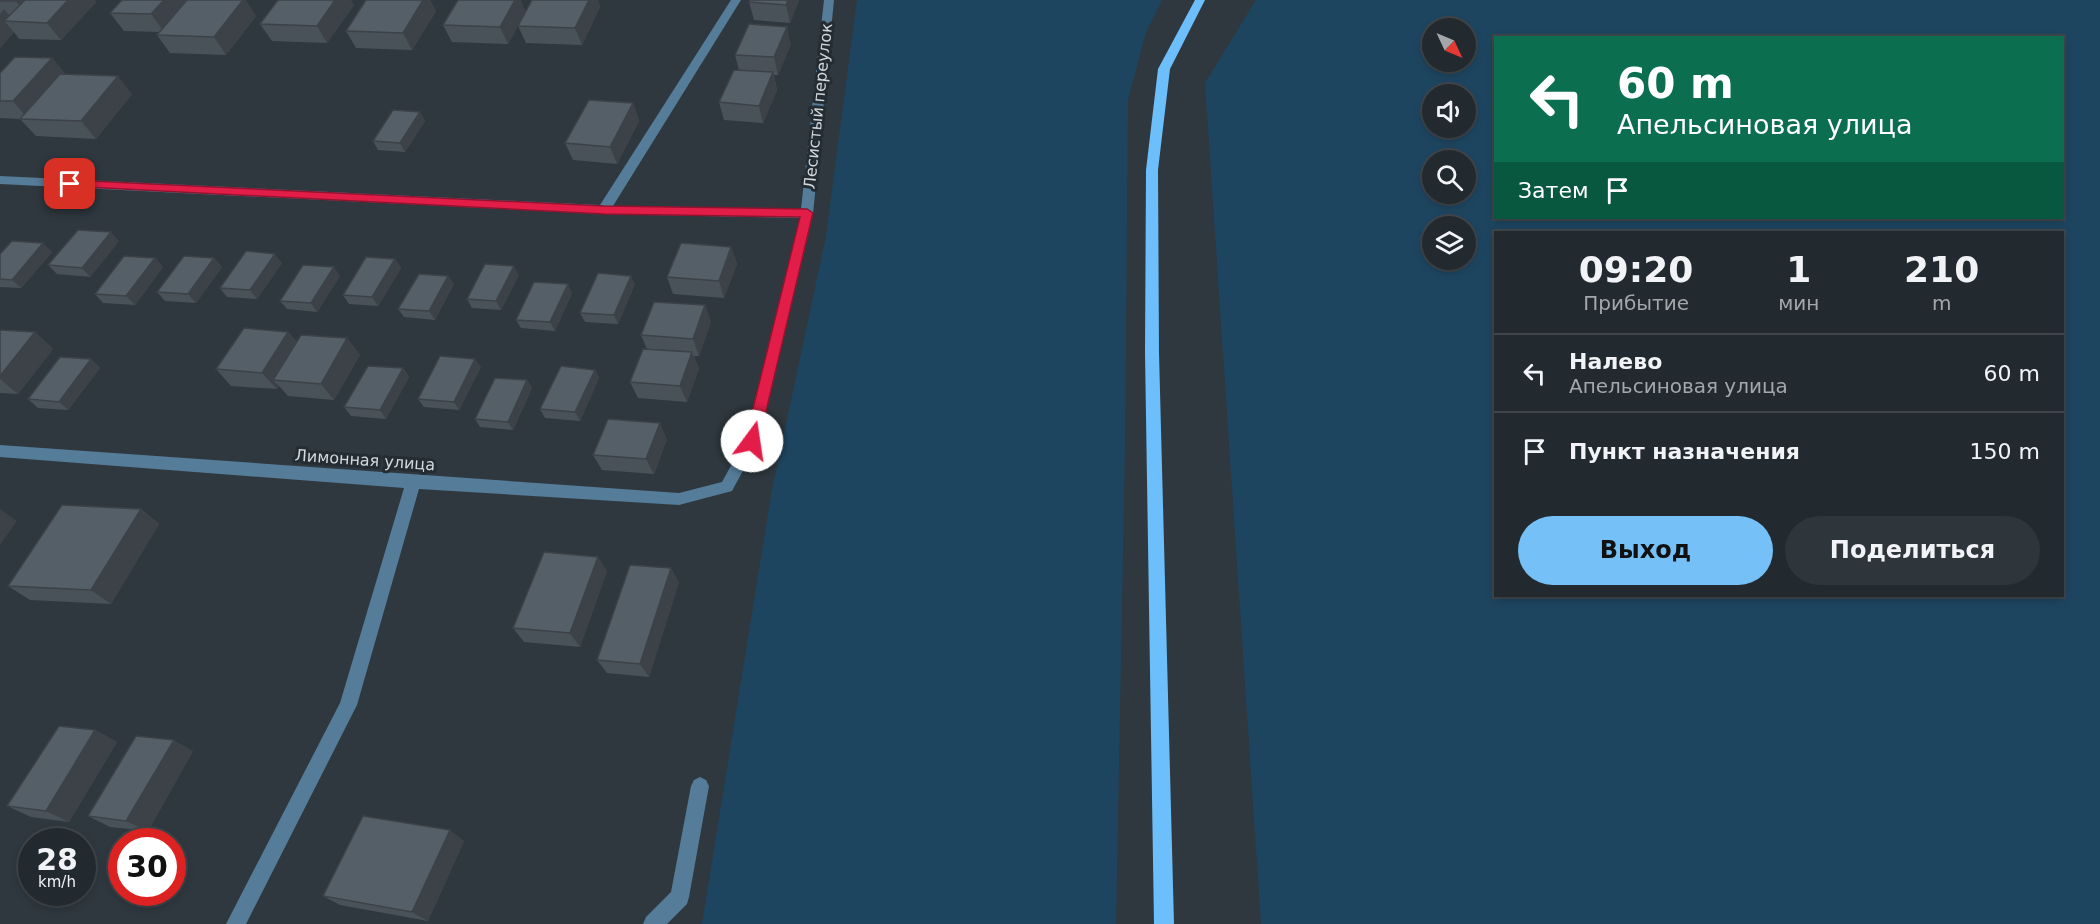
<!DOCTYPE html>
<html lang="ru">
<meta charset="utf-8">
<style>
body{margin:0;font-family:"DejaVu Sans",sans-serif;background:#2f363b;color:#f1f3f6;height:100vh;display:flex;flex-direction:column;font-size:22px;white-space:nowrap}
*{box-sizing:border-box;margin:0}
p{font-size:20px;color:#a3a7aa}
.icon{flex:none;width:33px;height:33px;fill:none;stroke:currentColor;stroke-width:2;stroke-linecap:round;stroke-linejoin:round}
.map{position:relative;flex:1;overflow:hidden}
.details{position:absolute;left:1494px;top:231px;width:570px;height:366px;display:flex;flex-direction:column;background:#232a2f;border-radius:0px;box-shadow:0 3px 9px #0003,0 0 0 2px #40464b}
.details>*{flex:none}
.banner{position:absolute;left:1494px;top:36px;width:570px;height:183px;border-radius:0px;box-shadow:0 3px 9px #0003,0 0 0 2px #40464b;background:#0b6e4f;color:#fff;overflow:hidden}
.needle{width:39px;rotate:134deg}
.controls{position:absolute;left:1422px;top:18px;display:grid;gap:12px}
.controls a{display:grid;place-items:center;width:54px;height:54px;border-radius:50%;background:#232a2f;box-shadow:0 3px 9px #0003,0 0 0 2px #40464b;font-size:30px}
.speed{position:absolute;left:18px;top:828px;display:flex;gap:12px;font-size:30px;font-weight:700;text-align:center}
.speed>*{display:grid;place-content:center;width:78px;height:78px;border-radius:50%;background:#232a2f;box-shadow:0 3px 9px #0003,0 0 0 2px #40464b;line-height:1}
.speed small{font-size:15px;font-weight:400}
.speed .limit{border:9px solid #d22;background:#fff;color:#111}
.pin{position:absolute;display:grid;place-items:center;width:51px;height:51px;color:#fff;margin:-26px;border-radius:12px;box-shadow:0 3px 9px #0006}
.me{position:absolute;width:66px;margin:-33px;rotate:14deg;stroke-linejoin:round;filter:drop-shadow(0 0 4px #0008)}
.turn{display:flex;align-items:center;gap:21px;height:126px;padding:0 24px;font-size:27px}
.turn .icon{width:78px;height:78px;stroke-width:2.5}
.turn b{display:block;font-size:42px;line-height:51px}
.then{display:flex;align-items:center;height:57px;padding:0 24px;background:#0003;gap:12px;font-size:22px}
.eta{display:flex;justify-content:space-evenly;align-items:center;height:102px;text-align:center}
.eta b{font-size:36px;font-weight:700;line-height:42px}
.cta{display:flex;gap:12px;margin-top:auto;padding:12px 24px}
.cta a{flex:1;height:69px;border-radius:36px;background:#75c0f6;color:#111;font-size:24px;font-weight:700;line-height:69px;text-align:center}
.cta a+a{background:#2f363b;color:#f1f3f6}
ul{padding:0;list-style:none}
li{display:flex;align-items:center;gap:18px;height:78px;padding:0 24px;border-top:2px solid #40464b}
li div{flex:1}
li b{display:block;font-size:22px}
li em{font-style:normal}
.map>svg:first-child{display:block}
.green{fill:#1e4560;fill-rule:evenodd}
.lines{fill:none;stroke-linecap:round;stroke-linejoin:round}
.minor{fill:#557c98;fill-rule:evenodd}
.major{fill:#6cbffa;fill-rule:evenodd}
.wall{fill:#495259}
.shaded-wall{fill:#3c4248}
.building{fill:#555f67;stroke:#3c4248;stroke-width:1.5}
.route{fill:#e11d48;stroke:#92132f;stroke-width:1.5}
.labels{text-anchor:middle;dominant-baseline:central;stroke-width:6;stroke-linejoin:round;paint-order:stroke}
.street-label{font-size:16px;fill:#d2d8dc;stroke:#252d34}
</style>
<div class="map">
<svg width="2100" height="924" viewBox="0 0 2100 924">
<rect width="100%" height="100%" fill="#2f383f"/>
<g class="green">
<polygon points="857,0 1162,0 1146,32 1128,100 1125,445 1116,924 702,924 771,495 826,236"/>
<path d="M1256,0H2100V924H1261L1205,83ZM1432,28H1466V62H1432ZM1496,38H2062V218H1496ZM1432,94H1466V128H1432ZM1432,160H1466V194H1432ZM1432,226H1466V260H1432ZM1496,232H2062V596H1496Z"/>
</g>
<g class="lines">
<g class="minor">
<polygon points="731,0 741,0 613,206 801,209 824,0 834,0 813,214 759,441 732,491 679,505 419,489 357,705 246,924 226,924 340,703 404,488 0,457 0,445 679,493 722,482 745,440 800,218 604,214 0,184 0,176 600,205"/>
<polygon points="700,777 706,780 709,786 689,897 687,904 667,924 643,924 646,917 671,892 691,786 694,780"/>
</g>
<polygon class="major" points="1195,0 1205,0 1170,69 1158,170 1159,353 1174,924 1154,924 1145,353 1146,170 1158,69"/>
</g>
<g class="wall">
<polygon points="0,0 94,0 96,2 61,40 19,39 14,32 0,48"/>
<polygon points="366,0 430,0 436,11 412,50 356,48 346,31"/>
<polygon points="532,0 598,0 600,7 582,45 526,43 518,26 508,44 452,42 443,25 526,12"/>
<polygon points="799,0 790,23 754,20 749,2"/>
<polygon points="354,5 327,43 272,41 260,24"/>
<polygon points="110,13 256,16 226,55 170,53 157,35 160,32 124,31"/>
<polygon points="791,44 778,75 774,75 777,90 763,123 724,120 719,102 739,70 735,55"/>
<polygon points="52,58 65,74 132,94 96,139 36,136 20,119 0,118 0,73"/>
<polygon points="633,103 639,121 617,164 573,160 565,143"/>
<polygon points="420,112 425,121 405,152 378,150 373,141"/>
<polygon points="119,241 90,277 57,274 48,265"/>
<polygon points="731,247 737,264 724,298 673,294 667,277"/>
<polygon points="52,252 21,288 0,287 0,254"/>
<polygon points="155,258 163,267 135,305 103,303 95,294"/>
<polygon points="214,258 222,267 196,303 165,301 157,292"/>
<polygon points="395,259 401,268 378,306 349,304 343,295"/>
<polygon points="282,263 257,299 227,297 220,288"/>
<polygon points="519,275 501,310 472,308 467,299"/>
<polygon points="340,276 317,312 287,309 280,301"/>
<polygon points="454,284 435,320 404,317 398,309"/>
<polygon points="635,284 618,324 585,322 580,313"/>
<polygon points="572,293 555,331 521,328 516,320"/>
<polygon points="705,305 711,322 699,356 694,356 699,369 687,402 638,398 630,382 647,349 641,335"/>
<polygon points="0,330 35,332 53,349 18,394 0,393"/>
<polygon points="288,332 297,342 347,338 360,355 334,400 288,396 279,386 277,389 231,386 216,369"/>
<polygon points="91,359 100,368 68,410 38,408 28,399"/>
<polygon points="481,367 459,410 424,407 418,399"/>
<polygon points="403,368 409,377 386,419 351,416 344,407"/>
<polygon points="595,370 599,378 580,421 545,418 540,409"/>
<polygon points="527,380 532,388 513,430 480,427 475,419"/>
<polygon points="667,439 654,474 602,470 593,455"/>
<polygon points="141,509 159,524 111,604 30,600 8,586"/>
<polygon points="607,571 580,647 524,642 513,628"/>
<polygon points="679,582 649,677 607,673 597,660"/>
<polygon points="95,730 117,742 69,822 31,817 7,806"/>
<polygon points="193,751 148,831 110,827 88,816"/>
<polygon points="464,841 428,921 340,905 323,896"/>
</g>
<g class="shaded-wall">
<polygon points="17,0 48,0 30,19 16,1"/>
<polygon points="68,0 94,0 96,2 61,40 47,23"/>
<polygon points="164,0 191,0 164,32 151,14"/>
<polygon points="243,0 246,0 256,16 226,55 214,37"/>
<polygon points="335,0 351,0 354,5 327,43 317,26"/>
<polygon points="423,0 430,0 436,11 412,50 403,33"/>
<polygon points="515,0 521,0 526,12 508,44 500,27"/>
<polygon points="589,0 598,0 600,7 582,45 575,28"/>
<polygon points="788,0 799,0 790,23 786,5"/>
<polygon points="4,9 15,22 4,21 14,32 0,48 0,14"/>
<polygon points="787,27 791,44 778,75 774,57"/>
<polygon points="52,58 66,76 28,119 13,101"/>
<polygon points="773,72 777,90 763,123 759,106"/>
<polygon points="118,76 132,94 96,139 81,121"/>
<polygon points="633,103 639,121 617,164 610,147"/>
<polygon points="420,112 425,121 405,152 400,143"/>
<polygon points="111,232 119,241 90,277 82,268"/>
<polygon points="43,243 52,252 21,288 12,280"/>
<polygon points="731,247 737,264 724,298 719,281"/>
<polygon points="275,254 282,263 257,299 250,290"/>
<polygon points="155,258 163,267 135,305 126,296"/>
<polygon points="214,258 222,267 196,303 188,294"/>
<polygon points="395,259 401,268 378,306 372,297"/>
<polygon points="514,266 519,275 501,310 496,301"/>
<polygon points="334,267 340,276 317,312 311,303"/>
<polygon points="448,276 454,284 435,320 429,311"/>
<polygon points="631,276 635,284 618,324 614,315"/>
<polygon points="568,284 572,293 555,331 550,322"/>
<polygon points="705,305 711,322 699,356 693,339"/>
<polygon points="35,332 53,349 18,394 0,379 0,376"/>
<polygon points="288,332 302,348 273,380 279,386 277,389 262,373"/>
<polygon points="347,338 360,355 334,400 321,384"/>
<polygon points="692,352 699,369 687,402 680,386"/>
<polygon points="91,359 100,368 68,410 59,402"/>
<polygon points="475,359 481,367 459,410 454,402"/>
<polygon points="403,368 409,377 386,419 380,410"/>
<polygon points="595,370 599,378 580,421 575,412"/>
<polygon points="527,380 532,388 513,430 508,422"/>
<polygon points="660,423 667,439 654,474 646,459"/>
<polygon points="0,509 17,521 0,545"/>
<polygon points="141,509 159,524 111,604 91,590"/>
<polygon points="598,557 607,571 580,647 570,633"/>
<polygon points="671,568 679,582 649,677 640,664"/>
<polygon points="95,730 117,742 69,822 46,811"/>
<polygon points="174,740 193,751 148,831 126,821"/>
<polygon points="450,830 464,841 428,921 412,912"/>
</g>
<g class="building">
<polygon points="0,0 17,0 16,1 0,1"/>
<polygon points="25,0 68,0 47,23 4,21"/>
<polygon points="122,0 164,0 151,14 110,13"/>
<polygon points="187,0 243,0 214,37 157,35"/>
<polygon points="278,0 335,0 317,26 260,24"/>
<polygon points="366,0 423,0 403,33 346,31"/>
<polygon points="458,0 515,0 500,27 443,25"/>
<polygon points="532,0 589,0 575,28 518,26"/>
<polygon points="750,0 788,0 786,5 749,2"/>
<polygon points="749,24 787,27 774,57 735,55"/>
<polygon points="15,57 52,58 13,101 0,101 0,73"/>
<polygon points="734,70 773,72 759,106 719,102"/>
<polygon points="60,74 118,76 81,121 20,119"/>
<polygon points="589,100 633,103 610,147 565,143"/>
<polygon points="393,110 420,112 400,143 373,141"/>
<polygon points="78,230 111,232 82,268 48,265"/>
<polygon points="12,241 43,243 12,280 0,279 0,254"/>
<polygon points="681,243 731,247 719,281 667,277"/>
<polygon points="246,251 275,254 250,290 220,288"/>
<polygon points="124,256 155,258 126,296 95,294"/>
<polygon points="184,256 214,258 188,294 157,292"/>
<polygon points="366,257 395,259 372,297 343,295"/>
<polygon points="485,264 514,266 496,301 467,299"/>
<polygon points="303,265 334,267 311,303 280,301"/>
<polygon points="598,273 631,276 614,315 580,313"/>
<polygon points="419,274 448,276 429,311 398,309"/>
<polygon points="534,282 568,284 550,322 516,320"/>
<polygon points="654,302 705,305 693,339 641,335"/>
<polygon points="244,328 288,332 262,373 216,369"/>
<polygon points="0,330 35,332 0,376"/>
<polygon points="301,335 347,338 321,384 273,380"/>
<polygon points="643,349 692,352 680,386 630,382"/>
<polygon points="440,356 475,359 454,402 418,399"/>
<polygon points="60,357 91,359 59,402 28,399"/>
<polygon points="368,366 403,368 380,410 344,407"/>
<polygon points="561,366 595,370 575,412 540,409"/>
<polygon points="495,378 527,380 508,422 475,419"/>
<polygon points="608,419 660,423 646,459 593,455"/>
<polygon points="62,505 141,509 91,590 8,586"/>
<polygon points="544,552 598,557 570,633 513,628"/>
<polygon points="630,565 671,568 640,664 597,660"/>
<polygon points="59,726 95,730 46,811 7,806"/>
<polygon points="136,736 174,740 126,821 88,816"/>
<polygon points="363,816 450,830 412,912 323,896"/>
</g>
<polygon class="route" points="70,180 604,206 807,209 813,213 759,441 752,446 745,441 800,217 604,214 66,186 64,184"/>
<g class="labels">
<g class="street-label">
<text transform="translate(818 106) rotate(-84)">Лесистый переулок</text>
<text transform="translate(365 460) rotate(4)">Лимонная улица</text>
</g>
</g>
</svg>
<div class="controls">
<a><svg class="needle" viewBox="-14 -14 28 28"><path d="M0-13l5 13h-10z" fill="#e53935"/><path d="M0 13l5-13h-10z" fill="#a3a7aa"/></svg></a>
<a><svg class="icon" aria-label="sound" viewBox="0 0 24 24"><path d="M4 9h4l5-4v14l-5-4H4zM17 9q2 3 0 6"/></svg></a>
<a><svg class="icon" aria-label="search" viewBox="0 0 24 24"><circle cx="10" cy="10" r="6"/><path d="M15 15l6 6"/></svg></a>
<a><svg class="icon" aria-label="layers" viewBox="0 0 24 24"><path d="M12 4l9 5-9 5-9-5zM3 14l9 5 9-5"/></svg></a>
</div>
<div class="speed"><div>28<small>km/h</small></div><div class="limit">30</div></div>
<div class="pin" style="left:70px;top:184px;background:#d93025"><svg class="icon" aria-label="arrive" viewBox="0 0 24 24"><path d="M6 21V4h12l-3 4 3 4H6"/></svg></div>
<svg class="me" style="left:752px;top:441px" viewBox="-20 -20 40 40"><circle r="19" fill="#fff"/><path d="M0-13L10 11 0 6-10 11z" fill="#e11d48"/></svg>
<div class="banner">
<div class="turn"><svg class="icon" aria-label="left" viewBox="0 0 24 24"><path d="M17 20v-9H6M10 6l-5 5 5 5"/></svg><div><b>60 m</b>Апельсиновая улица</div></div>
<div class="then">Затем<svg class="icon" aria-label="arrive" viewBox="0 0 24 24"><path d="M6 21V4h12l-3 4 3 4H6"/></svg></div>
</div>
<section class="details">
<div class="eta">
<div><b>09:20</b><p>Прибытие</p></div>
<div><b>1</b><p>мин</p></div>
<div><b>210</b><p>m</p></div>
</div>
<ul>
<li><svg class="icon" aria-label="left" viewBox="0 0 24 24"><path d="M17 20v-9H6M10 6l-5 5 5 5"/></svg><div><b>Налево</b><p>Апельсиновая улица</p></div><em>60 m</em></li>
<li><svg class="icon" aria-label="arrive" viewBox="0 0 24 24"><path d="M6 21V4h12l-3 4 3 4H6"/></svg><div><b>Пункт назначения</b></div><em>150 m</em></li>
</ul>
<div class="cta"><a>Выход</a><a>Поделиться</a></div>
</section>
</div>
